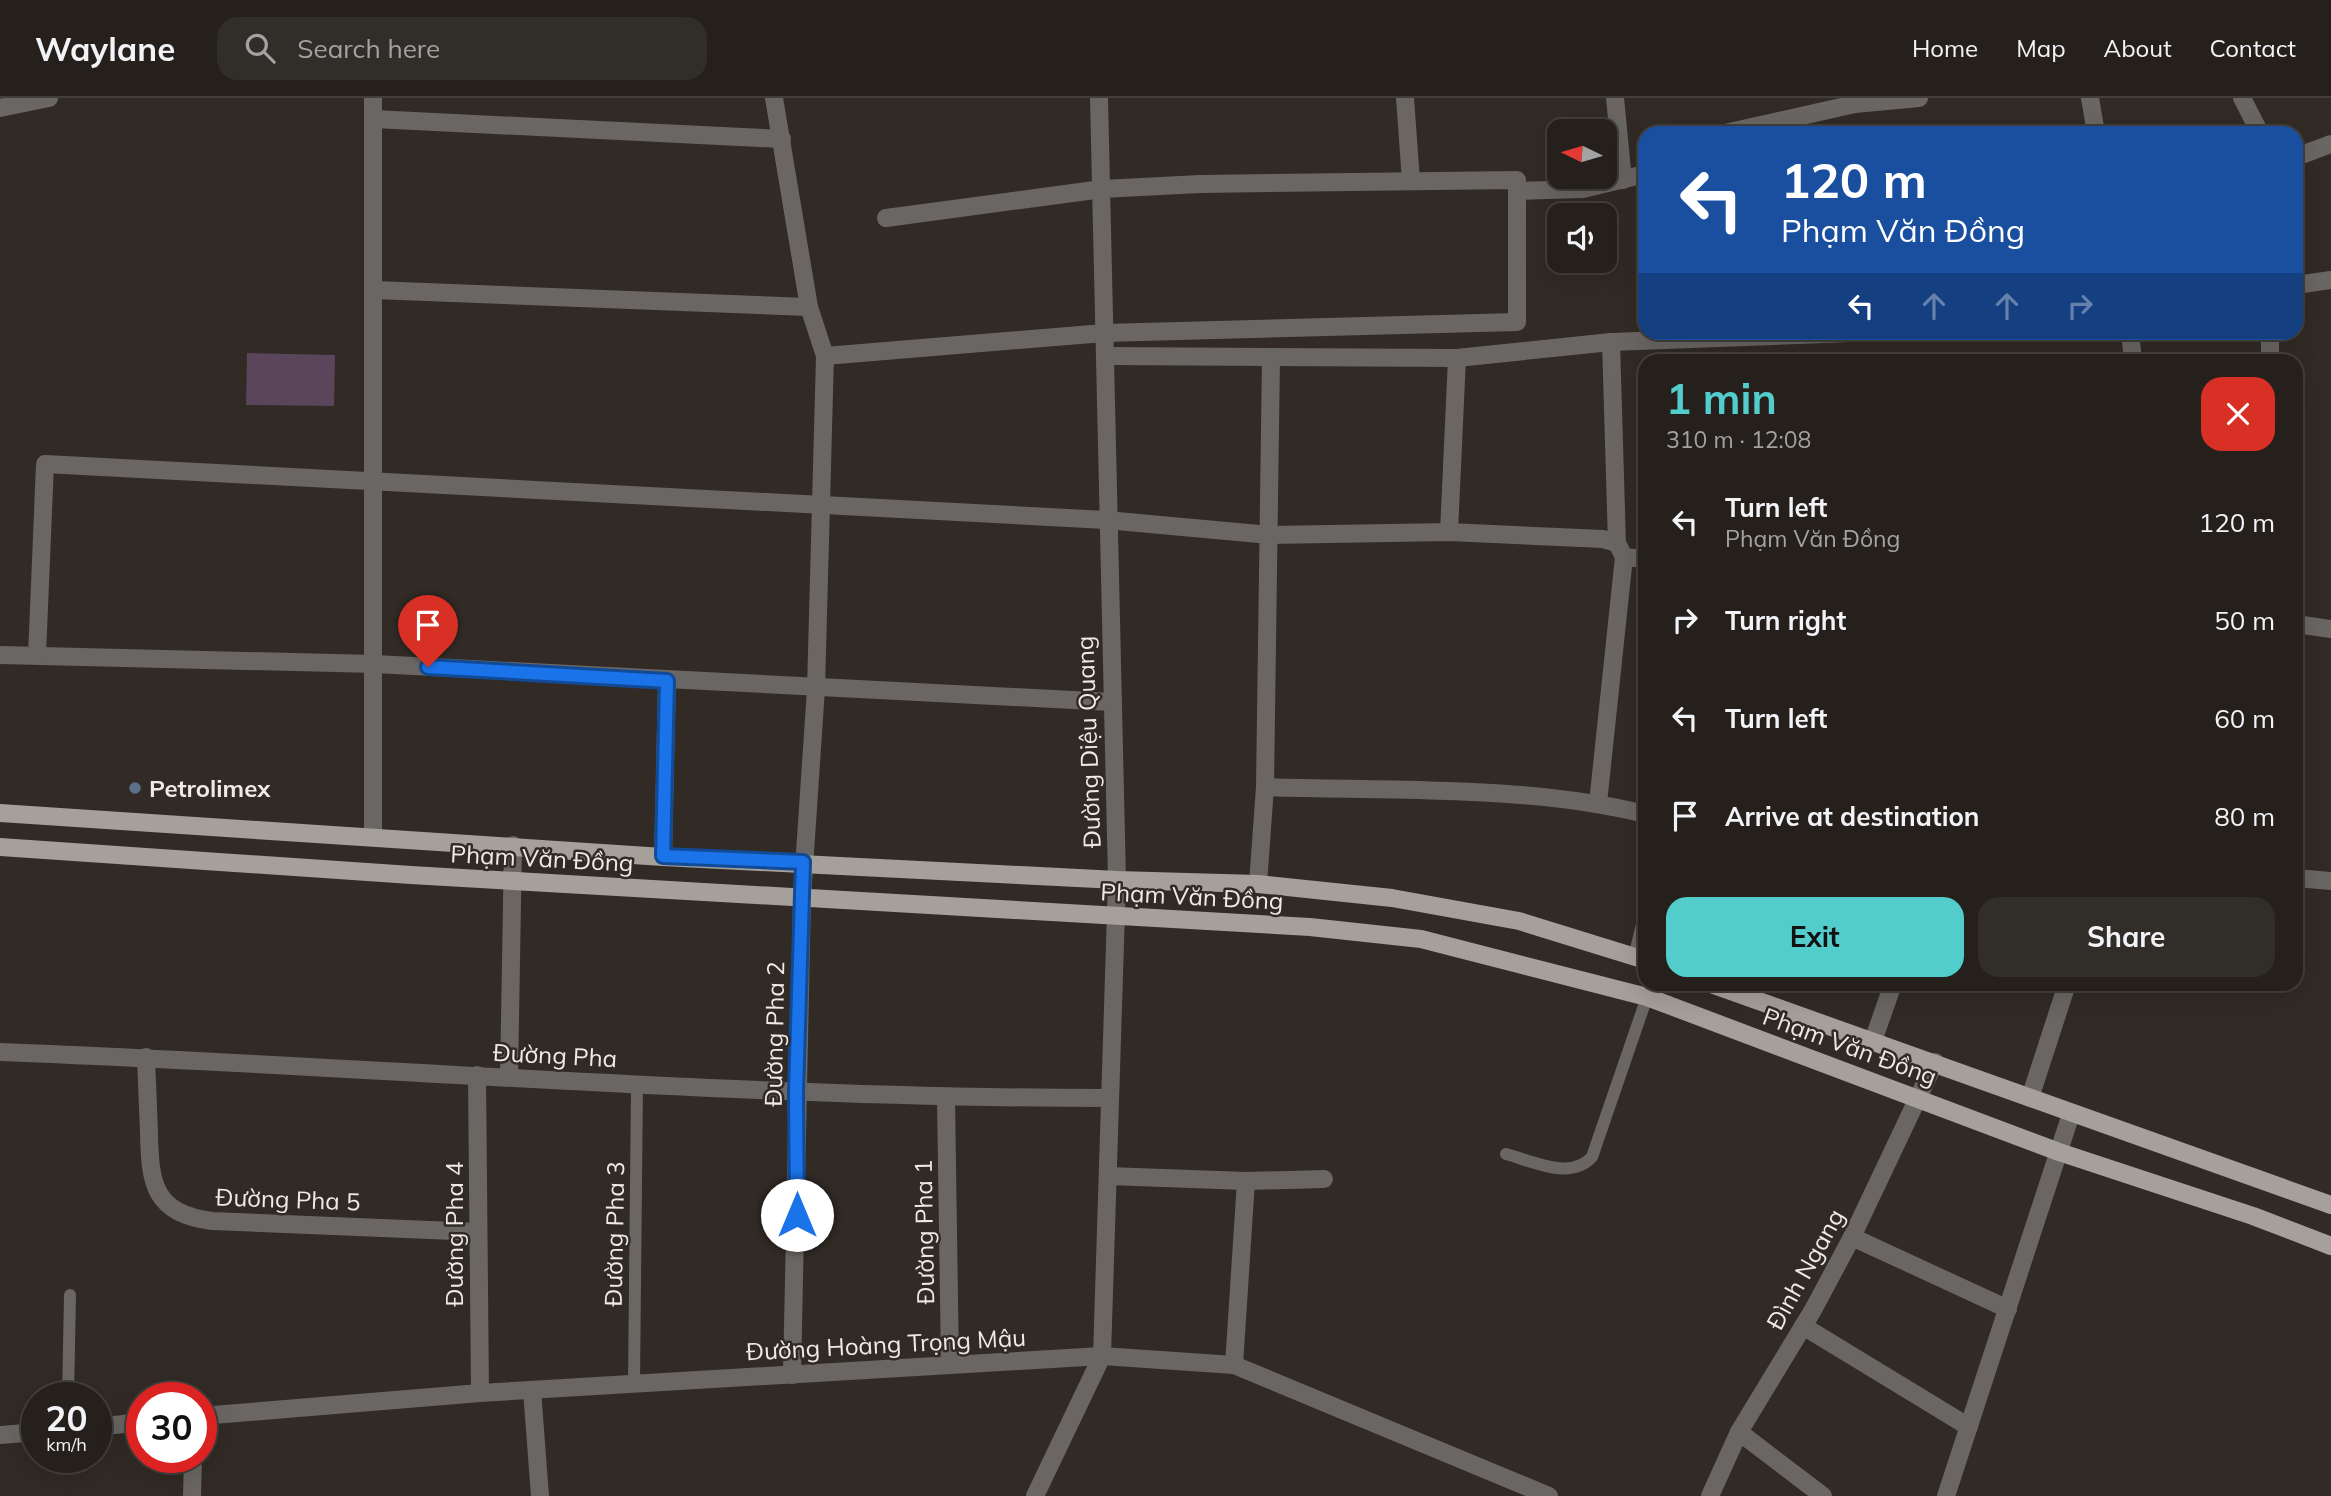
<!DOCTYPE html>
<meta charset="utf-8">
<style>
body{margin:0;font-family:Mulish,sans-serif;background:#312d29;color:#f1f3f6;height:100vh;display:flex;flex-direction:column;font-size:26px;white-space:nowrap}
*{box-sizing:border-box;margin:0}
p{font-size:23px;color:#a3a3a3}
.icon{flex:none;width:38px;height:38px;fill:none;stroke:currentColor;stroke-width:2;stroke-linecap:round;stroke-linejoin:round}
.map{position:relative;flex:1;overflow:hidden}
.panel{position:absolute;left:1638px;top:256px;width:665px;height:637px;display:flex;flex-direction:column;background:#25201c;border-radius:21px;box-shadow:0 7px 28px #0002,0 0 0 2px #423e3b}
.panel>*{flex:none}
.top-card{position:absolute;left:1638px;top:28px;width:665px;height:214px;border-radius:21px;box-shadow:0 7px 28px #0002,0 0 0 2px #423e3b;background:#1a4fa0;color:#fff;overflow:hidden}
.needle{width:46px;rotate:275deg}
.fabs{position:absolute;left:1547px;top:21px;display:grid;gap:14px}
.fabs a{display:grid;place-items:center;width:70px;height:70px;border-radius:14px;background:#25201c;box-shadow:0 7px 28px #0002,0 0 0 2px #423e3b;font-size:35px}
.speed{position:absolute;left:21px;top:1284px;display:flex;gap:14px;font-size:35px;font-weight:700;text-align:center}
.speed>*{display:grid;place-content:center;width:91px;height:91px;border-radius:50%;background:#25201c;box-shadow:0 7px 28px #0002,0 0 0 2px #423e3b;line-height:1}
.speed small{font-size:18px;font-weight:400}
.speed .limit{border:10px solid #d22;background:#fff;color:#111}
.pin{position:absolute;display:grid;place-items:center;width:60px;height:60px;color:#fff;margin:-72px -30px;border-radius:50% 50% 50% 0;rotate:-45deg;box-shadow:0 0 7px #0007}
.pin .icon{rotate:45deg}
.me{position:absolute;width:77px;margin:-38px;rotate:0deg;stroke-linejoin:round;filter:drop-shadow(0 0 5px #0008)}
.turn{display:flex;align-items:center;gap:24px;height:147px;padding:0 28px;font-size:32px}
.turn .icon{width:91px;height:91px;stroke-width:2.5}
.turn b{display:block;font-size:49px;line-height:60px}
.lanes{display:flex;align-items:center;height:66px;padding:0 28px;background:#0003;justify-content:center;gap:35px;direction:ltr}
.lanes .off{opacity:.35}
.round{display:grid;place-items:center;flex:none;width:74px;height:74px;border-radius:21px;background:#312d29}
.summary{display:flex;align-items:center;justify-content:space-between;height:119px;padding:0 28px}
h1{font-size:42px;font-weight:700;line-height:52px;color:#52cdcc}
.primary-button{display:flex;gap:14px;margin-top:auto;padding:14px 28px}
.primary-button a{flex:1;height:80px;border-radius:21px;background:#52cdcc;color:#111;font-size:28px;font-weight:700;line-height:80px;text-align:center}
.primary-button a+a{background:#312d29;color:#f1f3f6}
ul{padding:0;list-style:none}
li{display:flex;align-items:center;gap:21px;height:98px;padding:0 28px}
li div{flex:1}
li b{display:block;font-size:26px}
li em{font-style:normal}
header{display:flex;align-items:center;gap:42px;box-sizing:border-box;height:98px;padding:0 35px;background:#25201c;border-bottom:2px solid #423e3b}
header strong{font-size:33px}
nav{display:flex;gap:38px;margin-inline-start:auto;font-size:24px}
.search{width:490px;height:63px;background:#312d29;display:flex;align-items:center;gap:18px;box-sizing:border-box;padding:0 24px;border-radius:21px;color:#a3a3a3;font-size:26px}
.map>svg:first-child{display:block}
.building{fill:#5a455b}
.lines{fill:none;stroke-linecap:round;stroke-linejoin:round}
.lane{stroke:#696663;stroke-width:12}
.street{stroke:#696663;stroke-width:18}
.primary{stroke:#a5a099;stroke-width:18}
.route-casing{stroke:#114b97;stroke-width:18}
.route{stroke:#1a73e8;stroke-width:12}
.service-dot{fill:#5c6f8a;stroke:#312a25;stroke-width:2.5}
.labels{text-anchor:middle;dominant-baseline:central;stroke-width:5;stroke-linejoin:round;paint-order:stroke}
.street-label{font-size:24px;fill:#efeae7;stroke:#312a25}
.poi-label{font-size:24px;font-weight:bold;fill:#efeae7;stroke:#312a25;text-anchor:start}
</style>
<header>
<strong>Waylane</strong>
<div class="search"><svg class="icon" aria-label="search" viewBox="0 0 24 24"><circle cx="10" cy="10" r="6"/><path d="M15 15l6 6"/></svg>Search here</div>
<nav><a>Home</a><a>Map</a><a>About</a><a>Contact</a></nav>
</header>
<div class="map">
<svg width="2331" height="1398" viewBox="0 0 2331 1398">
<rect width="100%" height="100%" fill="#312a25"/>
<polygon class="building" points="247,255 335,257 334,308 246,307"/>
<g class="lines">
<g class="lane">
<path d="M1506,1056C1532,1063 1570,1083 1592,1059L1647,899"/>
<polyline points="634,1286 637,986"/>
<polyline points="68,1300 70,1197"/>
</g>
<g class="street">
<polyline points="373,0 373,739"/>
<polyline points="774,0 809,209 825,258 816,591 802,799 792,1277"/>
<polyline points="1405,0 1411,83"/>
<polyline points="1615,0 1623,82"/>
<polyline points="2090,0 2096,35"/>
<polyline points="2242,0 2260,35"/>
<polyline points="0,10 49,0"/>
<polyline points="374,21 782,41"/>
<polyline points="1725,35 1855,6 1919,0"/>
<polyline points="2296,59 2331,46"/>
<polyline points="1517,93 1583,91 1645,76"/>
<polyline points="2296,187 2331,182"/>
<polyline points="374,192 809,209"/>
<polyline points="2130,234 2133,262"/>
<polyline points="2270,234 2270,262"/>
<polyline points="1611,244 1617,445 1624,459 1645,461"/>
<polyline points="825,258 1104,235 1517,224 1517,82 1200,86 1102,91 886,120"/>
<polyline points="1105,258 1457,260 1611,244 1877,234"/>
<polyline points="1449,434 1457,260"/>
<polyline points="2296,526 2331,531"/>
<polyline points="0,557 375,566 1111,604"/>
<polyline points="37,558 45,366 1106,422 1270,437 1449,434 1603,441 1617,445"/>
<path d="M1265,689C1385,693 1529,687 1645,716"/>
<polyline points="1598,705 1624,459"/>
<polyline points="663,759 667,583"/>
<polyline points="2296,780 2331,783"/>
<polyline points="1258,786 1265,689 1271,259"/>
<polyline points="1637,859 1645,827"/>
<polyline points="1873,943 1893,886"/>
<path d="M0,954C369,968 738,1000 1108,1000"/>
<path d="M146,959C147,985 148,1010 149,1035C150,1087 154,1115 212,1123L478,1134"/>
<polyline points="477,977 480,1295"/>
<polyline points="509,979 513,747"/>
<polyline points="946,1000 950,1266"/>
<polyline points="2030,1000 2067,886"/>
<polyline points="1108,1078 1246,1083 1324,1081"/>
<polyline points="1852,1139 2008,1211"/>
<polyline points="1803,1228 1969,1329"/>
<polyline points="1234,1267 1246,1083"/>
<polyline points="532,1292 540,1398"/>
<polyline points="201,1318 480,1295 1102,1258 1234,1267 1549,1398"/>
<polyline points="96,1329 142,1324"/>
<polyline points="1739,1334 1823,1398"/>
<polyline points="0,1337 37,1334"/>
<polyline points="192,1398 193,1360"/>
<polyline points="1035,1398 1102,1258 1117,782 1099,0"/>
<polyline points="1710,1398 1739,1334 1813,1212 1852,1139 1935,964"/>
<polyline points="1946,1398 2071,1016"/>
</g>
<g class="primary">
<polyline points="0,715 663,759 1117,782 1258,786 1392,800 1519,823 1645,862"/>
<polyline points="0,749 411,777 1310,829 1421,841 1647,899 2059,1054 2253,1118 2331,1148"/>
<polyline points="1711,886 2331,1107"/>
</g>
</g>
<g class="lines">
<g class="route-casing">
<polyline id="route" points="428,569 667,583 663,758 803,764 796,994 797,1117"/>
</g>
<use href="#route" class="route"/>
</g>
<circle class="service-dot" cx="135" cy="690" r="7"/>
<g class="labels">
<g class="street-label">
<text transform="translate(1088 644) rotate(-92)">Đường Diệu Quang</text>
<text transform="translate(542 760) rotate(3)">Phạm Văn Đồng</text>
<text transform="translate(1192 798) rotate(3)">Phạm Văn Đồng</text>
<text transform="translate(774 936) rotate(-89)">Đường Pha 2</text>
<text transform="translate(1850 948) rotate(20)">Phạm Văn Đồng</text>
<text transform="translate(555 957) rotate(3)">Đường Pha</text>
<text transform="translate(288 1101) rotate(2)">Đường Pha 5</text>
<text transform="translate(924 1134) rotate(-91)">Đường Pha 1</text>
<text transform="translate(454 1136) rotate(-90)">Đường Pha 4</text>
<text transform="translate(614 1136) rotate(-89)">Đường Pha 3</text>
<text transform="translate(1805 1171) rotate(-61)">Đình Ngang</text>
<text transform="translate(886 1246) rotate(-3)">Đường Hoàng Trọng Mậu</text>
</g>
<g class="poi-label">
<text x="149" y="690">Petrolimex</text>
</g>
</g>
</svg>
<div class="fabs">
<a><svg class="needle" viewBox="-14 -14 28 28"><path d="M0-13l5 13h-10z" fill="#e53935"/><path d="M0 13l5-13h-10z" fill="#a3a3a3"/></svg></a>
<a><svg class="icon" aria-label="sound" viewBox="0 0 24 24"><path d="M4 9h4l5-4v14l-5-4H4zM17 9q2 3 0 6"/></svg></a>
</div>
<div class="speed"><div>20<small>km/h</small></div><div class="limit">30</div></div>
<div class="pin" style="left:428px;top:569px;background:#d93025"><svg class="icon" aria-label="arrive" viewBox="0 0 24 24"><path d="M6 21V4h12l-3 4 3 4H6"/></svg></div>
<svg class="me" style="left:797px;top:1117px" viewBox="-20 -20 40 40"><circle r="19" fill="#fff"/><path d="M0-13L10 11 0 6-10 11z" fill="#1a73e8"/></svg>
<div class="top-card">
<div class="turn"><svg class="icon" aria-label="left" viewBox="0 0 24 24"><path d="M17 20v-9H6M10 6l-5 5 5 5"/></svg><div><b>120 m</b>Phạm Văn Đồng</div></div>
<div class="lanes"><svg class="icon" aria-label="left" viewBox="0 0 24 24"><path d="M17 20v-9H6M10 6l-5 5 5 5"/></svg><svg class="icon off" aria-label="ahead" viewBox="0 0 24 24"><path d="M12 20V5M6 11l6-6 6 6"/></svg><svg class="icon off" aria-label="ahead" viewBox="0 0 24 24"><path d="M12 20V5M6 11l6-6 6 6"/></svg><svg class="icon off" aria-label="right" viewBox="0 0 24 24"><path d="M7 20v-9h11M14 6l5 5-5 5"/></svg></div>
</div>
<section class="panel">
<div class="summary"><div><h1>1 min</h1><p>310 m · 12:08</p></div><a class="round" style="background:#d93025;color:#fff"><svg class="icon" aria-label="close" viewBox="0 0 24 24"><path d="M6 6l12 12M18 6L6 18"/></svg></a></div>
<ul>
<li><svg class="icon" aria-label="left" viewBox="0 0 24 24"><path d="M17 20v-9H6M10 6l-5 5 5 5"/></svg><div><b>Turn left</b><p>Phạm Văn Đồng</p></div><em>120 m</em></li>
<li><svg class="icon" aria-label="right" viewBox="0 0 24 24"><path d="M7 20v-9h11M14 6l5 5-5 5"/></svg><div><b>Turn right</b></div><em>50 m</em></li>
<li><svg class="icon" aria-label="left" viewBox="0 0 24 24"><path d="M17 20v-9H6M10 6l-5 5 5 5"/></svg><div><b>Turn left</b></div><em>60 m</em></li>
<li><svg class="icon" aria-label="arrive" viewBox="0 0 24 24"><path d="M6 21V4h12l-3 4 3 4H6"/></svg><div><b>Arrive at destination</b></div><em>80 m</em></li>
</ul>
<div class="primary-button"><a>Exit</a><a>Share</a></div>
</section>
</div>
